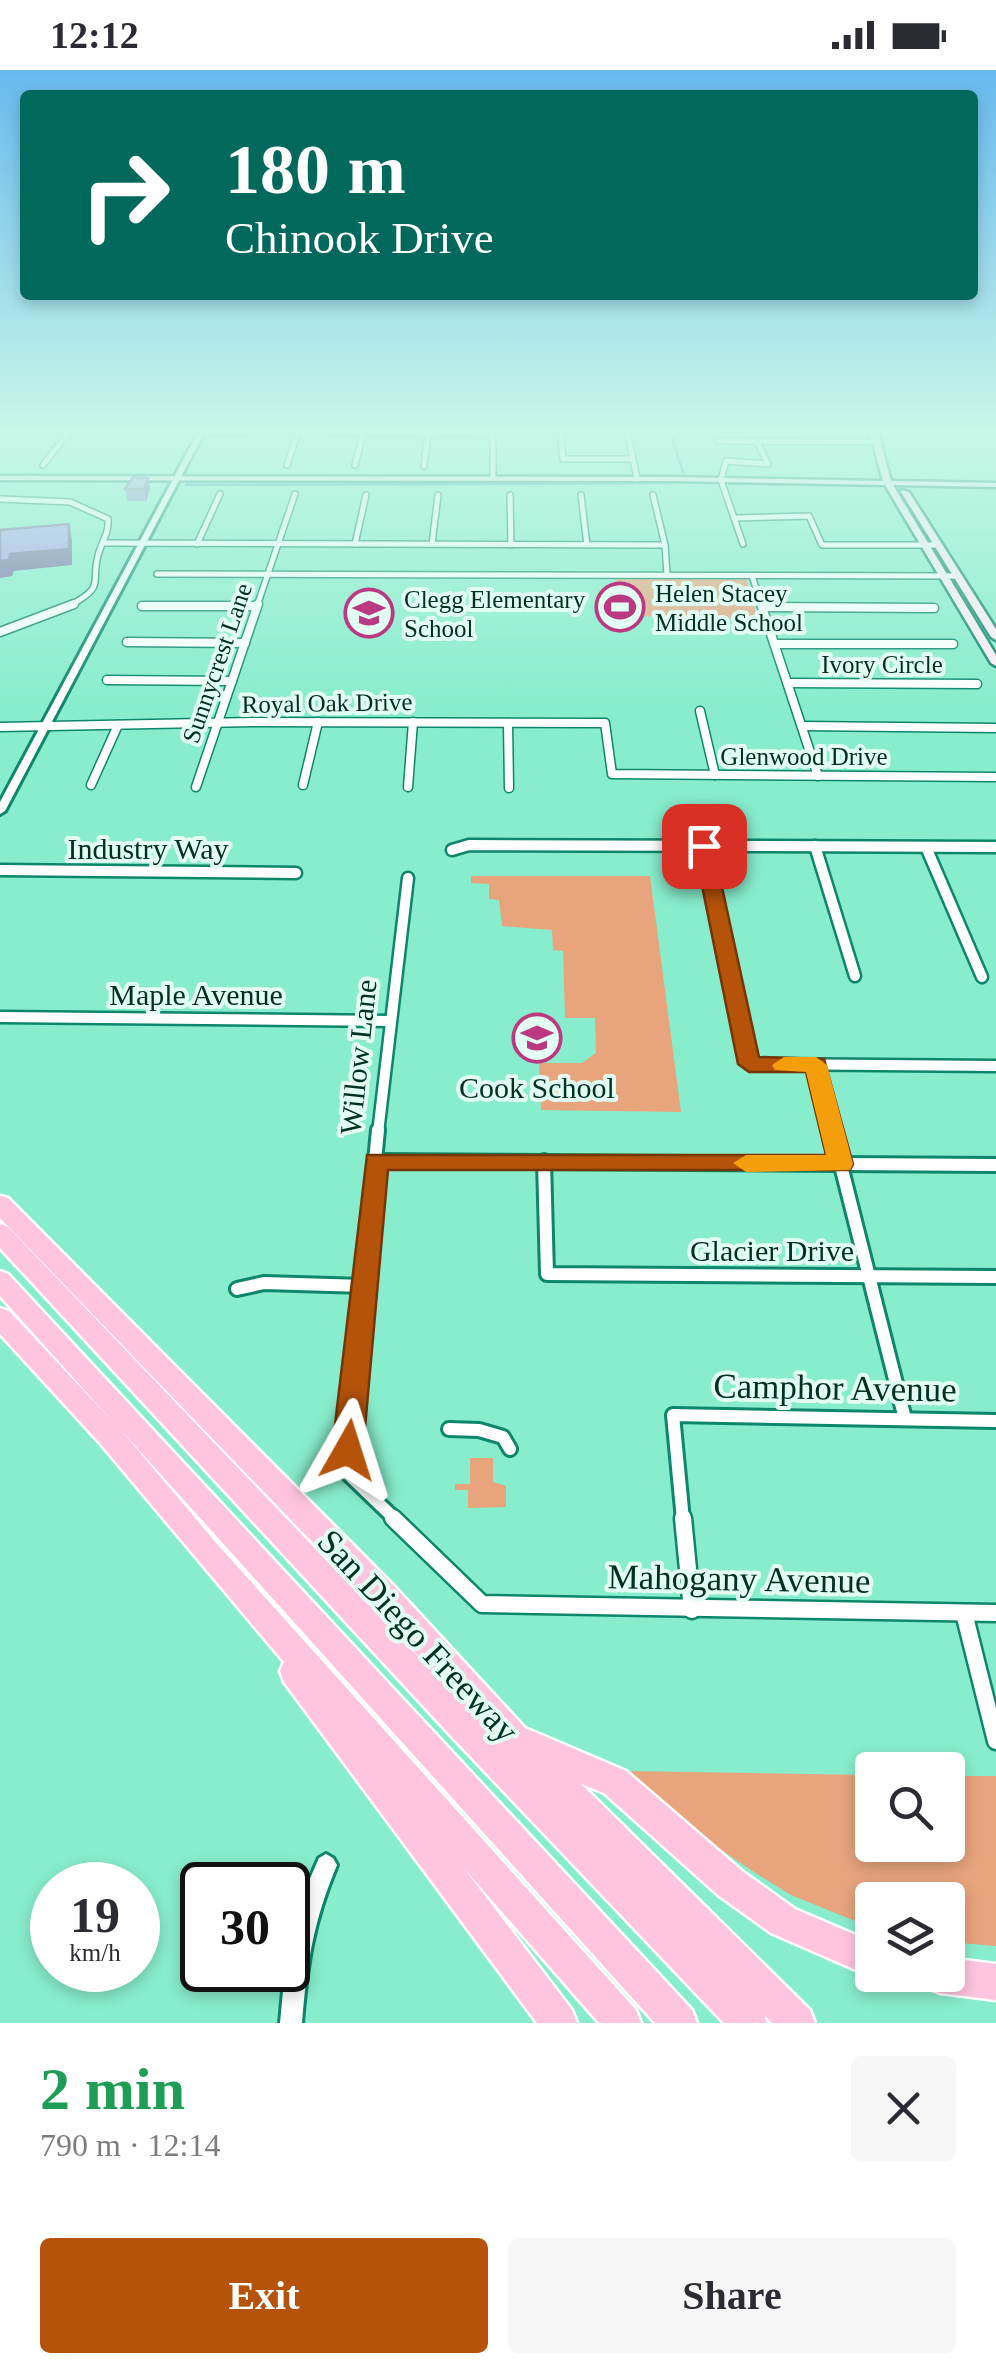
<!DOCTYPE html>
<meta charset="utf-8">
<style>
body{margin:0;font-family:"Times New Roman",serif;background:#f7f7f7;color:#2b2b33;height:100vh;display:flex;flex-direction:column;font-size:38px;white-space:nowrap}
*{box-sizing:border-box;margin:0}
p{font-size:32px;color:#7c7c81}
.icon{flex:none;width:55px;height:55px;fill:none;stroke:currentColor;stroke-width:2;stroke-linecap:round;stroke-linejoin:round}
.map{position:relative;height:1953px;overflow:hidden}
.panel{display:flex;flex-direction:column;background:#fff;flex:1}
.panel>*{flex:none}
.hud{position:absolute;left:20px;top:20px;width:958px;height:210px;border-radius:10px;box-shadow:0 5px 15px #0003;background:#00695c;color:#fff;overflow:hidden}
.tools{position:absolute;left:855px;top:1682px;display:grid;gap:20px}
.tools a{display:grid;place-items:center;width:110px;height:110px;border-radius:10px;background:#fff;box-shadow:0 5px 15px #0003;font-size:50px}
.speed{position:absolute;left:30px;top:1792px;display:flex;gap:20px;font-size:50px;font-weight:700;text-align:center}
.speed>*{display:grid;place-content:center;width:130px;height:130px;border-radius:50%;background:#fff;box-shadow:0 5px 15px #0003;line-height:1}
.speed small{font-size:25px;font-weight:400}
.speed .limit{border:5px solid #111;border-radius:15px;background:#fff;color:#111}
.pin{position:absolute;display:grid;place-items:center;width:85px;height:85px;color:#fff;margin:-42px;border-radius:20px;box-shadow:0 5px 15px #0006}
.me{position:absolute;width:110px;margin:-55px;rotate:6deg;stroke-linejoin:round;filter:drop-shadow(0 0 8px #0008)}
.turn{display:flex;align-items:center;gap:35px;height:210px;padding:0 40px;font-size:45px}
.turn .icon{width:130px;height:130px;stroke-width:2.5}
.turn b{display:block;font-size:70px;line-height:85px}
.round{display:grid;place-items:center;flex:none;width:105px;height:105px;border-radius:10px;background:#f7f7f7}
.overview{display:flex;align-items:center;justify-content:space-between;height:170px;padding:0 40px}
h1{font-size:60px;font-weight:700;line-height:75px;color:#1e9e55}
.cta{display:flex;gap:20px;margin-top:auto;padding:20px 40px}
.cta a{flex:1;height:115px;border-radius:10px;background:#b45309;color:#fff;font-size:40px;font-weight:700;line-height:115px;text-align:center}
.cta a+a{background:#f7f7f7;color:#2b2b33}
.status{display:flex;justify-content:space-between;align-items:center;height:70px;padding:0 50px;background:#fff;direction:ltr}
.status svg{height:28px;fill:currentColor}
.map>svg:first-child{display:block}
.green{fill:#e7a47d}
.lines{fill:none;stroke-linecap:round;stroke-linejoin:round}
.stream{stroke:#3095b7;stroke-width:2.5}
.minor-far4-casing{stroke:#0d866a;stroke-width:8}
.minor-far3-casing{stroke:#0d866a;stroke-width:11}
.minor-far2-casing{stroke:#0d866a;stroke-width:15}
.minor-far1-casing{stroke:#0d866a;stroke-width:18}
.minor-casing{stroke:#0d866a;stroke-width:21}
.tertiary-casing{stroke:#0d866a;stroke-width:6}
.secondary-casing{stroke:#0d866a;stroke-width:5}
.motorway-casing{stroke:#fff;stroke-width:5}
.minor-far4{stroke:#fff;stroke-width:5}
.minor-far3{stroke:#fff;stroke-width:8}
.minor-far2{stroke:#fff;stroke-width:10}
.minor-far1{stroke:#fff;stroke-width:12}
.minor{stroke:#fff;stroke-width:16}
.tertiary{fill:#fff;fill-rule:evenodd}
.secondary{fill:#ffedf5;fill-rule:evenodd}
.motorway{fill:#ffc4de;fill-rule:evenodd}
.wall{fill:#9389c9}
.shaded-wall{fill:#786fa4}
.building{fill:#ab9fea;stroke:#786fa4;stroke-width:2.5}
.route{fill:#b45309;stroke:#753606;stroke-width:2.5}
.slow{fill:#f59e0b}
.labels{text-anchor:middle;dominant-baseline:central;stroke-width:8;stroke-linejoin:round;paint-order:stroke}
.far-poi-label{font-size:25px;fill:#002f23;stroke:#e2fef3;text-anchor:start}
.far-street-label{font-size:25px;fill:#002f23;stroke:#e2fef3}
.street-label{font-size:30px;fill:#002f23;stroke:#e2fef3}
.poi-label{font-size:30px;fill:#002f23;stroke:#e2fef3}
.near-street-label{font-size:35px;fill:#002f23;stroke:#e2fef3}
</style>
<div class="status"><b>12:12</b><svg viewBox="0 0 49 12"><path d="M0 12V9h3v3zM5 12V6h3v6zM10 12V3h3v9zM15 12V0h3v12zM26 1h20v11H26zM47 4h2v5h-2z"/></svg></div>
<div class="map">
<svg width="996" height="1953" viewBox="0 0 996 1953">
<rect width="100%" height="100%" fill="#88edcc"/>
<g class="green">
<polygon points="615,507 746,508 758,549 598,545 596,529 618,529"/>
<polygon points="471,806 650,806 681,1042 541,1040 539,993 582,993 596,983 595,948 565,948 563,881 553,880 552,860 502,856 499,830 489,829 489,814 471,813"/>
<polygon points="470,1388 493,1388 493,1412 506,1416 506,1437 468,1438 468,1420 455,1420 455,1414 470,1414"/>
<polygon points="628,1701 872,1705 872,1775 948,1775 948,1706 996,1706 996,1876 948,1872 948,1830 872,1830 872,1858 791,1825 754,1802 714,1775"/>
</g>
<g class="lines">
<g class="stream">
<polyline points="683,402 672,369 688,359"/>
<polyline points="186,415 670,413"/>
</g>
<g class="minor-far4-casing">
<g id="minor-far4">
<polyline points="560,359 563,389 632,389"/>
<polyline points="627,359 637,409"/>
<polyline points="0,361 493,363 493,408"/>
<polyline points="718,371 879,372"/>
<polyline points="43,395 70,361"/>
<polyline points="287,395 298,362"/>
<polyline points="355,395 364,359"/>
<polyline points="424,396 428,363"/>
<polyline points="510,425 511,475"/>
<polyline points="581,425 587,475"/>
<polyline points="653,425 665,475 667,505"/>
<path d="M0,429L70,432L108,449C109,463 103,469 99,482C89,514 108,515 69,536"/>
<polyline points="734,448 809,446 822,475 938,475"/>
<polyline points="104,473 665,475"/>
<polyline points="197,474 220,424"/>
<polyline points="355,474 366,425"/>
<polyline points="432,474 438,425"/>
<polyline points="743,474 721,410 726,391 768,394 757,372"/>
<polyline points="157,504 956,506"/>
<polyline points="752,506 762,536"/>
<polyline points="142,536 257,536"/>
<polyline points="257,536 295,424"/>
</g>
</g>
<g class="minor-far3-casing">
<g id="minor-far3">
<polyline points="761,534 818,706"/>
<polyline points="142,536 257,536"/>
<polyline points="763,537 934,538"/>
<polyline points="0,562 74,534"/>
<polyline points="127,572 245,573"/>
<polyline points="775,574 953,574"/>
<polyline points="107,610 232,611"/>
<polyline points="788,613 977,614"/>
<polyline points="700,641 715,705"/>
<polyline points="508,653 509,718"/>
<polyline points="802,656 996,658"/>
<polyline points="0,657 253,652 605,653 612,704 996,707"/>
<polyline points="91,715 118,655"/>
<polyline points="303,715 318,652"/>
<polyline points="196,717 258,534"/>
<polyline points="408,717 413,652"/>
</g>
</g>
<g class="minor-far2-casing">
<g id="minor-far2">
<polyline points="703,776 749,994 996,996"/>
<polyline points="815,776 855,906"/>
<polyline points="926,777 982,907"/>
<polyline points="452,780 469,775 996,777"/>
<polyline points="0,800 296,803"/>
<polyline points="0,947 391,951"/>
<polyline points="816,995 833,1063"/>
<polyline points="378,1063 408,808"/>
</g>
</g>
<g class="minor-far1-casing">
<g id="minor-far1">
<polyline points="378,1060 345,1401 396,1450"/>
<polyline points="832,1060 905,1349"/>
<polyline points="376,1091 996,1095"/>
<polyline points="544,1091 547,1204 996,1207"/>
<polyline points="237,1219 264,1213 364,1216"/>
<polyline points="449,1359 479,1360 503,1367 510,1379"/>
<polyline points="683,1450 673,1345 996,1351"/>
</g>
</g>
<g class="minor-casing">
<g id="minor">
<polyline points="393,1448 482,1534 996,1543"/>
<polyline points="683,1448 692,1540"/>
<polyline points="964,1543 996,1671"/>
</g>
</g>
<g class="tertiary-casing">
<g id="tertiary">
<polygon points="200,359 206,359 5,741 0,744 0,732"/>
<path d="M326,1784L333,1788L337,1795C313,1852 307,1893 302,1953H280L285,1900H288C288,1860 303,1824 319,1788Z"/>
</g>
</g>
<g class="secondary-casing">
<g id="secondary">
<polygon points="869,359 877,359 891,411 996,413 996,417 893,415 996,585 996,596 991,593 885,415 672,411 0,410 0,406 672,407 883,411"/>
<polygon points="902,420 909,422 996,559 996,570 991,567 901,422"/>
</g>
</g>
<g class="motorway-casing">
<g id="motorway">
<polygon points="0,1126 8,1128 392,1514 525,1658 626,1701 742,1801 795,1839 872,1872 872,1905 876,1905 872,1907 771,1863 718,1825 604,1723 581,1714 810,1940 815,1953 772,1953 764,1945 767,1953 724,1953 452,1667 0,1178 0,1154 8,1157 429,1598 372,1534 0,1148"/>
<polygon points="0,1201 8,1204 692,1940 697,1953 655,1953 120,1359 217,1474 636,1940 641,1953 599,1953 463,1797 572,1940 577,1953 537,1953 284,1612 280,1601 284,1592 99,1372 0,1264 0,1238 9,1241 114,1353 0,1226"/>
<polygon points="948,1888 996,1894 996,1930 940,1923 927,1918 922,1905 948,1905"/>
</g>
</g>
<use href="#minor-far4" class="minor-far4"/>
<use href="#minor-far3" class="minor-far3"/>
<use href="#minor-far2" class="minor-far2"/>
<use href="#minor-far1" class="minor-far1"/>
<use href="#minor" class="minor"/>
<use href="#tertiary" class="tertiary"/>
<use href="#secondary" class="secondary"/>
<use href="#motorway" class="motorway"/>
</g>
<polygon class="wall" points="125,419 150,419 146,431 127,431"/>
<g class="shaded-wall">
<polygon points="148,408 150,419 146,431 144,419"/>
<polygon points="69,454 72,470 72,495 14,501 12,506 0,508 0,491"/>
</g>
<g class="building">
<polygon points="133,407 148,408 144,419 125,419"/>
<polygon points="69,454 69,479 10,484 9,490 0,491 0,460"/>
</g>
<linearGradient id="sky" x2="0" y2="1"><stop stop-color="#67b9ee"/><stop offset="0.57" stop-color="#c9f7e8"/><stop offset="1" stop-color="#c9f7e8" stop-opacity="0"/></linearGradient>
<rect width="996" height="633" fill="url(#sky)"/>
<polygon class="route" points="704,770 713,776 759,987 824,989 853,1094 850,1100 388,1100 363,1380 358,1389 348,1393 337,1389 332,1380 367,1085 826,1085 806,1002 749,1002 738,994 694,776"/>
<polygon class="slow" points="784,987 816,987 827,995 853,1094 850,1100 746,1102 733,1093 746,1085 826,1085 806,1002 775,1000 772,995"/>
<defs>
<g id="stadium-ring" transform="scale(2.5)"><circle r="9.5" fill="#e2fef3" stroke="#bb3981" stroke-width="1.5"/><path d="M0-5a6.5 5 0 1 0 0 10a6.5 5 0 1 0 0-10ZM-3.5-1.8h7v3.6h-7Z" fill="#bb3981"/></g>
<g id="school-ring" transform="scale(2.5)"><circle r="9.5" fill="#e2fef3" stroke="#bb3981" stroke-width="1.5"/><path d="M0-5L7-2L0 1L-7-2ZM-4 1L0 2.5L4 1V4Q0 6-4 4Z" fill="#bb3981"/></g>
</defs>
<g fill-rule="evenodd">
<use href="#stadium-ring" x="620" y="537"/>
<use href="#school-ring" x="369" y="543"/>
<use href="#school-ring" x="537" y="968"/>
</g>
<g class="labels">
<g class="far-poi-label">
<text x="655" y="523">Helen Stacey<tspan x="655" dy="29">Middle School</tspan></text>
<text x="404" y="529">Clegg Elementary<tspan x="404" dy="29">School</tspan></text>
</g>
<g class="far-street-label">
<text transform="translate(217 593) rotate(-71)">Sunnycrest Lane</text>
<text x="882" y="594">Ivory Circle</text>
<text transform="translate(327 633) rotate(-1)">Royal Oak Drive</text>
<text x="804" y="686">Glenwood Drive</text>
</g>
<g class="street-label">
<text x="148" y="778">Industry Way</text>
<text x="196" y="924">Maple Avenue</text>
<text transform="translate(358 987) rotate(-84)">Willow Lane</text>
<text x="772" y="1180">Glacier Drive</text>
</g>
<g class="poi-label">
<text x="537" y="1017">Cook School</text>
</g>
<g class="near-street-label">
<text transform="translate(835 1318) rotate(1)">Camphor Avenue</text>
<text transform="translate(739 1509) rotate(1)">Mahogany Avenue</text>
<text transform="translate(418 1566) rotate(47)">San Diego Freeway</text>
</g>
</g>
</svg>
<div class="tools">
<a><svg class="icon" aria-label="search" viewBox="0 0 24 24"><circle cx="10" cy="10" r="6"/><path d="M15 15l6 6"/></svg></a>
<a><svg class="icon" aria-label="layers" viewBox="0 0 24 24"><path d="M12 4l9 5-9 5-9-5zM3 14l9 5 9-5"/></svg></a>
</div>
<div class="speed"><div>19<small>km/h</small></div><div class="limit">30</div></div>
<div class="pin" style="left:704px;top:776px;background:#d93025"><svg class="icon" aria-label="arrive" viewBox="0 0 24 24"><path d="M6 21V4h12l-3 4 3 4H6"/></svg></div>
<svg class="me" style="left:348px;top:1380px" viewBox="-20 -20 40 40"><path d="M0-17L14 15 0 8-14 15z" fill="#b45309" stroke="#fff" stroke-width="4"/></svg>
<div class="hud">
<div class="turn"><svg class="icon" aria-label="right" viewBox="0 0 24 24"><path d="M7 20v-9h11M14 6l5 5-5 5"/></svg><div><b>180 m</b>Chinook Drive</div></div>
</div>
</div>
<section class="panel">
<div class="overview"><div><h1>2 min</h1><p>790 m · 12:14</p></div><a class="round"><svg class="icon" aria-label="close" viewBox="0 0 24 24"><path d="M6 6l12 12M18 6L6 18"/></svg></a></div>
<div class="cta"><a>Exit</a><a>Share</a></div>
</section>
